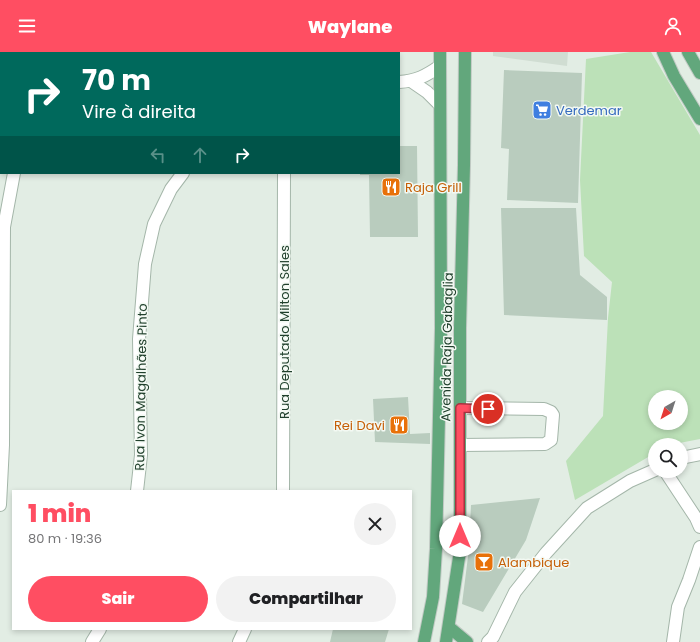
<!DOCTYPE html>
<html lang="pt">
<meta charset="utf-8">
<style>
body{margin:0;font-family:Poppins,sans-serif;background:#f2f2f2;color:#202124;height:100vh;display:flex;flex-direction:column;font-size:15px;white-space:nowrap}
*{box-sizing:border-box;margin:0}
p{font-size:13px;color:#757577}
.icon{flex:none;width:22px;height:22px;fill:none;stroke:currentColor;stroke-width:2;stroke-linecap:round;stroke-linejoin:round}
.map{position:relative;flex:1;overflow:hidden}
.side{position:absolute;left:12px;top:438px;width:400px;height:140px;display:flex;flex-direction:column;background:#fff;border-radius:0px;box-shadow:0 2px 6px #0003}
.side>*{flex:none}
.hud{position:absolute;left:0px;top:0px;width:400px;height:122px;box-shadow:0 2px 6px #0003;background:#00695c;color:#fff;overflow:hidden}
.needle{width:26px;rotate:219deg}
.buttons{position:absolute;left:648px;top:338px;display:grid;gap:8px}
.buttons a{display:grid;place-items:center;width:40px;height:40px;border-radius:50%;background:#fff;box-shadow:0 2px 6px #0003;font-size:20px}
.pin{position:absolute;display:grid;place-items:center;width:34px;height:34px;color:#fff;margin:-17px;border:2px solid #fff;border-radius:50%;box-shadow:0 1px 4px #0007}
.me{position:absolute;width:44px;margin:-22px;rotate:0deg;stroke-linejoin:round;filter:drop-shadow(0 0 3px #0008)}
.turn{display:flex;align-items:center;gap:14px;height:84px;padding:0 16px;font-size:18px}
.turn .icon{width:52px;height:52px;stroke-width:2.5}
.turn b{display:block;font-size:28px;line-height:34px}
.lanes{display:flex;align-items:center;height:38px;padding:0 16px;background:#0003;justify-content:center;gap:20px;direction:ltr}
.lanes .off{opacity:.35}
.round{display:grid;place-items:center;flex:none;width:42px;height:42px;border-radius:21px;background:#f2f2f2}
.overview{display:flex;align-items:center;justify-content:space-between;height:68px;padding:0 16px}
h1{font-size:24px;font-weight:800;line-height:30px;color:#ff4e62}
.cta{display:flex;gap:8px;margin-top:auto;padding:8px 16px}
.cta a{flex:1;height:46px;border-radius:24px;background:#ff4e62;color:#fff;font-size:16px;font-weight:800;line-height:46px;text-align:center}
.cta a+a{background:#f2f2f2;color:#202124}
header{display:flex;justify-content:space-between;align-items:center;height:52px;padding:0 16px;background:#ff4e62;color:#fff;font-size:18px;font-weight:800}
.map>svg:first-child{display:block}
.built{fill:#d0ddd2}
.green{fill:#bce1b8;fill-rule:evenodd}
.building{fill:#b9ccbe}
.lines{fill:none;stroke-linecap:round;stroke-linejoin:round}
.minor-casing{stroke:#a4b6a9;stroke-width:14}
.major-casing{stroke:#c1cac4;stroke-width:14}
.minor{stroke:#fff;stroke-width:12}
.major{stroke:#62a77c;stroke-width:12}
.route-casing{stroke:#a63340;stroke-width:10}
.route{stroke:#ff4e62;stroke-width:7}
.labels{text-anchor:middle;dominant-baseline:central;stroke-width:3;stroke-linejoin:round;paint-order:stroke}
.shop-label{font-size:13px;fill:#366cbe;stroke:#f3f9f3;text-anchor:start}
.food-label{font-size:13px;fill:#c56008;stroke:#f3f9f3;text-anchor:start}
.street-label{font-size:13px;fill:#20402c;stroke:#f3f9f3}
</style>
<header><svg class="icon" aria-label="menu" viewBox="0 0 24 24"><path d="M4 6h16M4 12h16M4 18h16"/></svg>Waylane<svg class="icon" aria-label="person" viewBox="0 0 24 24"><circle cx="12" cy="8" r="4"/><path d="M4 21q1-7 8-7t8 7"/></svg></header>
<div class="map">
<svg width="700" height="590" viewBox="0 0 700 590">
<rect width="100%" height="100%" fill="#e2ede4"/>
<polygon class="built" points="493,0 568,0 567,14 493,4"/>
<path class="green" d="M630,0H651L700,83V387L669,393H655V401L575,448L566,409L603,364L608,266L612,230L584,204L580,128L586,7ZM655,345H681V371H655Z"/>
<g class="building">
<polygon points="504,18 582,21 578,151 507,148 509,97 501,96"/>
<polygon points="399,94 417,94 418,185 370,185 369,123 360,123 360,121 399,121"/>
<polygon points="501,156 576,156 580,223 607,245 607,268 504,263"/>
<polygon points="408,345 410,382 430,381 430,392 375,390 373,347"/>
<polygon points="540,446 526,488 483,560 462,552 469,497 471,453"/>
<polygon points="333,577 389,577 385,590 330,590"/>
</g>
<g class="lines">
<g class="minor-casing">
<g id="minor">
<polyline points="282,0 282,1"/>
<polyline points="100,1 101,0"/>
<polyline points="411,29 427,40 440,53"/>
<path d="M399,30C416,29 426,24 440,14"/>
<polyline points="460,356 544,357 551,360 553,363 551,388 545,392 460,393"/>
<polyline points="681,406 700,402"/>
<polyline points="665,419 696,466 700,475"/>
<polyline points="137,439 141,403 139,287 145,212 154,172 171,137 183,121"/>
<polyline points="283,439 284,121"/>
<polyline points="0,453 3,393 4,175 14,121"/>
<polyline points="92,590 100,577"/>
<polyline points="239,590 245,577"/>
<polyline points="488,590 493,585 515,540 546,501 587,456 630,429 655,418"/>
<polyline points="673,590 678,555 689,528 700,495"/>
</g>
</g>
<g class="major-casing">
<g id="major">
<polyline points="663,0 674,24 700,67"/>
<polyline points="688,0 700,21"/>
<polyline points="449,575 467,590"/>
<polyline points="424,590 433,545 436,497 441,276 440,0"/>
<polyline points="446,590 460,499 460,276 464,113 465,0"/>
</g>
</g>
<use href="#minor" class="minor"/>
<use href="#major" class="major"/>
</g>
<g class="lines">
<g class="route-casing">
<polyline id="route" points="460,484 460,356 488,357"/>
</g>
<use href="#route" class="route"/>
</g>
<defs>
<g id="supermarket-square" transform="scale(1)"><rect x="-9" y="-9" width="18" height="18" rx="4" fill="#3f7fe0" stroke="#f3f9f3"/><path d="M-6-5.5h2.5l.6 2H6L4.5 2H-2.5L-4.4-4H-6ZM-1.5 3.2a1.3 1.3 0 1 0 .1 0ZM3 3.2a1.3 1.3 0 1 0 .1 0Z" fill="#fff"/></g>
<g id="restaurant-square" transform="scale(1)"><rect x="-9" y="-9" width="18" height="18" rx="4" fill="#e8710a" stroke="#f3f9f3"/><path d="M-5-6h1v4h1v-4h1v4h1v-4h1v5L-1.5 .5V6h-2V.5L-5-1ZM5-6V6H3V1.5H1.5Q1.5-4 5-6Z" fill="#fff"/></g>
<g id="bar-square" transform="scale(1)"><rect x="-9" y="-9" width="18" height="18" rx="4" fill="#e8710a" stroke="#f3f9f3"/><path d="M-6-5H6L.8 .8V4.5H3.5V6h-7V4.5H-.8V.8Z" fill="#fff"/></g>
</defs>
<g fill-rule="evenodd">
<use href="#supermarket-square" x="542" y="58"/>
<use href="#restaurant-square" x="391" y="135"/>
<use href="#restaurant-square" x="399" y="373"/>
<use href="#bar-square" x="484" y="510"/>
</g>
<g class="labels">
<g class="shop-label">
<text x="556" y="58">Verdemar</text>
</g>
<g class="food-label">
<text x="405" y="135">Raja Grill</text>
<text x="385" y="373" text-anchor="end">Rei Davi</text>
<text x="498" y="510">Alambique</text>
</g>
<g class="street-label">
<text transform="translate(284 280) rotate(-90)">Rua Deputado Milton Sales</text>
<text transform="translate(447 295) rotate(-89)">Avenida Raja Gabaglia</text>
<text transform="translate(141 335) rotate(-89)">Rua Ivon Magalhães Pinto</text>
</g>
</g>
</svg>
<div class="buttons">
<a><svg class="needle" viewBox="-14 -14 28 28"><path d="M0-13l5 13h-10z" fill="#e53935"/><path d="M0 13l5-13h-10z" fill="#757577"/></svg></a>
<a><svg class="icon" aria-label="search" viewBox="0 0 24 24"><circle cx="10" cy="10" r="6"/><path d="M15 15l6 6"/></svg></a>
</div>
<div class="pin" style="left:488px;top:357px;background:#d93025"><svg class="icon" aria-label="arrive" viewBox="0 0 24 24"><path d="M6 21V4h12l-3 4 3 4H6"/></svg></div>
<svg class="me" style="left:460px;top:484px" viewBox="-20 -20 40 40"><circle r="19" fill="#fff"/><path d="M0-13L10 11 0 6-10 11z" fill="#ff4e62"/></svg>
<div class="hud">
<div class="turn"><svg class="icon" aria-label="right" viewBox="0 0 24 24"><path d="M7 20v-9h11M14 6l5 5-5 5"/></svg><div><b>70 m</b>Vire à direita</div></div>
<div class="lanes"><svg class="icon off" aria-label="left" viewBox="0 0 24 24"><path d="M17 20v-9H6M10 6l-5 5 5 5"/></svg><svg class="icon off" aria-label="ahead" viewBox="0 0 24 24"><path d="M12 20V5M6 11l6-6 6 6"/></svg><svg class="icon" aria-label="right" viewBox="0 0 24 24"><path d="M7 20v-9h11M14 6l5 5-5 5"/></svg></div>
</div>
<section class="side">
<div class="overview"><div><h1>1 min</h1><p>80 m · 19:36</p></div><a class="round"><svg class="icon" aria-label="close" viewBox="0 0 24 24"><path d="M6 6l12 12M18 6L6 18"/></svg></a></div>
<div class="cta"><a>Sair</a><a>Compartilhar</a></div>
</section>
</div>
